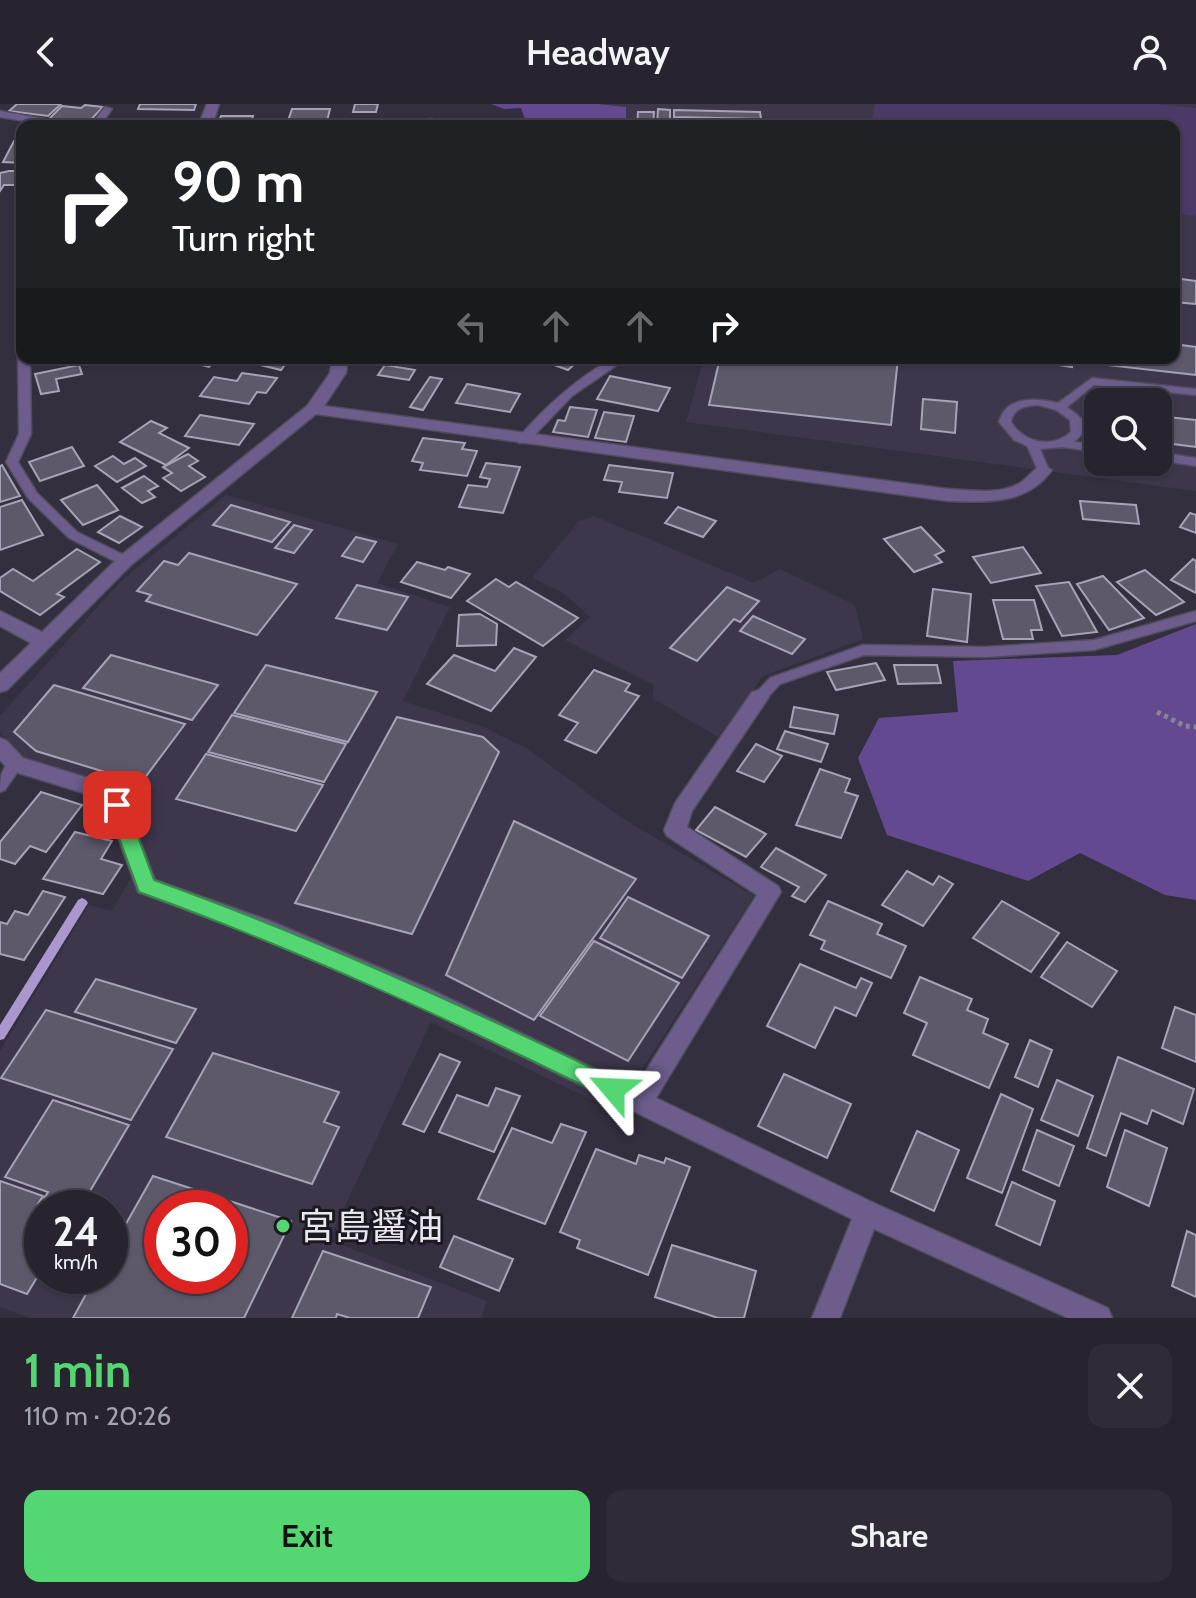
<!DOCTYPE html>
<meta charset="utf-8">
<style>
body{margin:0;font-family:Cabin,"Noto Sans JP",sans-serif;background:#2f2b37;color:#f1f3f6;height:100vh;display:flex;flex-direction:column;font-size:30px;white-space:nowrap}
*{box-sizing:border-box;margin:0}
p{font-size:26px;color:#a4a4aa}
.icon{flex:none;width:44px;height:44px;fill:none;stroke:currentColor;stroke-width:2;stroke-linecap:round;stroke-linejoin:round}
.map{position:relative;height:1214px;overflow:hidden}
.details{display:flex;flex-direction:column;background:#27232f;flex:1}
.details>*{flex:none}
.banner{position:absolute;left:16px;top:16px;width:1164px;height:244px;border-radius:16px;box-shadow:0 2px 6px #0004,0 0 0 2px #43404b;background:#202124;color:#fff;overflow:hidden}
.controls{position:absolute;left:1084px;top:284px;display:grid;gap:16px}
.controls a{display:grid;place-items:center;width:88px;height:88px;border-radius:16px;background:#27232f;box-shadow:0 2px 6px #0004,0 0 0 2px #43404b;font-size:40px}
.speed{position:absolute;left:24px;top:1086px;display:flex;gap:16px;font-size:40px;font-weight:700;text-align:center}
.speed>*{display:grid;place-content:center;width:104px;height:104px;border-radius:50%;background:#27232f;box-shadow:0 2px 6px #0004,0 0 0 2px #43404b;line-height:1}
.speed small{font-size:20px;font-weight:400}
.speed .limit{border:12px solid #d22;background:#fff;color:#111}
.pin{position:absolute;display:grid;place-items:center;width:68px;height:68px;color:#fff;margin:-34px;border-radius:16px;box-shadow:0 4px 12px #0006}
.me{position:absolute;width:88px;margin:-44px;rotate:296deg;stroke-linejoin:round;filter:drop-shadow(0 0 6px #0008)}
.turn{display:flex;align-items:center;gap:28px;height:168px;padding:0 24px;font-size:36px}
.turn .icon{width:104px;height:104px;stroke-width:2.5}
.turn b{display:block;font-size:56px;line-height:68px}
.lanes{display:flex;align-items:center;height:76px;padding:0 24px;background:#0003;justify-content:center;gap:40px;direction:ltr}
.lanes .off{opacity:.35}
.round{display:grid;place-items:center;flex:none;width:84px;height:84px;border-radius:16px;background:#2f2b37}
.head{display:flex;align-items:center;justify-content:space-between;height:136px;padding:0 24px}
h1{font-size:48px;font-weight:600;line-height:60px;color:#54d672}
.button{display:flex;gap:16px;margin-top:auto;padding:16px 24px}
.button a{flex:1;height:92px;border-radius:16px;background:#54d672;color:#111;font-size:32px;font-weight:600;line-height:92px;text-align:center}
.button a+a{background:#2f2b37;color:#f1f3f6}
header{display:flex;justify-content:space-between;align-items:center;height:104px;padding:0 24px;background:#27232f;font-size:36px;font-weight:600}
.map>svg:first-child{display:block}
.built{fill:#3e374c;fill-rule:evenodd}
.green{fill:#4a3a68}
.forest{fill:#634a90}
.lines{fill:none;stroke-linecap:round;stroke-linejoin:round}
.stream{fill:#a997ce;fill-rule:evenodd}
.building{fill:#5e596a;stroke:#a7a2b5;stroke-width:2;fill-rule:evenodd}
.service-casing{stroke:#514c5b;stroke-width:3}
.minor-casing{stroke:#514c5b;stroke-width:3}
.path{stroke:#898593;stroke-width:5;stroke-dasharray:4 4;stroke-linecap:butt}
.service{fill:#6c5d8d;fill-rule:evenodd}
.minor{fill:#6c5d8d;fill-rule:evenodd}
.route{fill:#54d672;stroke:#378b4a;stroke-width:2}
.poi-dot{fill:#54d672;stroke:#1b1920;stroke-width:3}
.labels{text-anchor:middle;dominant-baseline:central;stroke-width:6;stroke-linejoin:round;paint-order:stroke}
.near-poi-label{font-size:36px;fill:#e9e6f0;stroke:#1b1920;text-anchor:start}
</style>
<header><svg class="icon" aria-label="back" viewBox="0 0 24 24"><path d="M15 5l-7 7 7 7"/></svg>Headway<svg class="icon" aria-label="person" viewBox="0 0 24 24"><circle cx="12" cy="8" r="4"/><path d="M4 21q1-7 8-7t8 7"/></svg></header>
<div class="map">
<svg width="1196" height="1214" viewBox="0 0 1196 1214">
<rect width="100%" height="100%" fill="#342f3f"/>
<g class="built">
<path d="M598,0H1196V387L686,318L704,254H1174V22H625L626,3ZM1098,298H1158V358H1098Z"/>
<path d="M226,391L398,440L377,479L450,503L403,597L481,622L526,644L622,714L754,792L615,1007L431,918L329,1136L487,1197L481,1214H31L0,1203V947L89,801L112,807L143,754L128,698L106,678L19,652L0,627V612L120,478ZM42,1104H110V1172H42ZM162,1104H230V1172H162Z"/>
<polygon points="594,412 754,479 780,465 855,501 863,535 763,572 718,633 652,594 654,581 565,536 590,513 563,489 532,474 579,417"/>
</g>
<polygon class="green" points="875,0 1155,0 1196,4 1196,112 1174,109 1174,22 871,22"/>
<g class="forest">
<polygon points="491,0 598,0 626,3 626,20 541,22 525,15 521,4 504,5"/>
<polygon points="1196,520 1196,796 1165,791 1080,749 1028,777 887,731 858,654 879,614 958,608 953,557 1117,551"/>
</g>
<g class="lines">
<polygon class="stream" points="82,794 86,796 88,799 86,802 4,935 0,936 0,921 78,796"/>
</g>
<g class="building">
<polygon points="17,0 61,0 48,12 9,7"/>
<polygon points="140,0 196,0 194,6 138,5"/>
<polygon points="355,0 378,0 376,8 353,8"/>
<polygon points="85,1 103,3 86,21 48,16 62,2 81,4"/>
<polygon points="292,5 330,5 327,17 288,17"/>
<polygon points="658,5 670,6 670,22 657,22"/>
<polygon points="674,6 760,8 761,15 674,13"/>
<polygon points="638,8 654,8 653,22 637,22"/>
<polygon points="221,12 253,12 250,22 217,22"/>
<polygon points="14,37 22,37 22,59 3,58"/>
<polygon points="9,67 22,67 22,81 4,81 0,87 0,69"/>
<polygon points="1174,174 1196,177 1196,200 1174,198"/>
<polygon points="1174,240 1196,243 1196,271 1072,257 1072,263 1058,261 1058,256 1041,254 1174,254"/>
<polygon points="174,254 218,254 209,263"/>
<polygon points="232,254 290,254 281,266"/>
<polygon points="535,254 581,254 568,266"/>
<polygon points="720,254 898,254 891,321 709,301"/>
<polygon points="79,261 82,270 56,275 59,287 41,290 35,270"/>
<polygon points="385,261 415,266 409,276 378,271"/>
<polygon points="242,269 277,274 266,289 257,288 249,300 200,292 214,273 237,277"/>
<polygon points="610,272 670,284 658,307 597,295"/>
<polygon points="430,273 442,275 423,306 410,303"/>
<polygon points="467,280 520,290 510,308 456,299"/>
<polygon points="923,295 957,298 955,329 921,325"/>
<polygon points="570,303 597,306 588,333 553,328 558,316 565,317"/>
<polygon points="604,308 634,312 626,338 595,334"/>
<polygon points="200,311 254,320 239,341 185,332"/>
<polygon points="1158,312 1196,316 1196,343 1158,338"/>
<polygon points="151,317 167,324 159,329 189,344 166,361 120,338"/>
<polygon points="423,334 465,339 462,345 477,347 467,372 420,366 423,359 412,357"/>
<polygon points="72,343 84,362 40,377 29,358"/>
<polygon points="188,350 198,357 189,362 205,373 181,387 163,374 172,369 163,363"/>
<polygon points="113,352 124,360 135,354 146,362 117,378 95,362"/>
<polygon points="486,359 520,363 503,409 459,403 468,381 487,383 490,375 480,373"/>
<polygon points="2,361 20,392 0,398 0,362"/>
<polygon points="609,361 673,369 667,394 619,388 622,378 604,376"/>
<polygon points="144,372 158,382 148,387 155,393 142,399 122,384"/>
<polygon points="97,381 118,406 83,421 61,396"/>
<polygon points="22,396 43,431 0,446 0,403"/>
<polygon points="1080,397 1136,401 1139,420 1083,415"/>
<polygon points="231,401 290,418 272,438 213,421"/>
<polygon points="678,403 716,417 703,433 665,419"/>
<polygon points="1190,409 1196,411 1196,429 1180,423"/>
<polygon points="120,412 142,423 119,439 98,428"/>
<polygon points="294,421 312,426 294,449 275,444"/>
<polygon points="921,423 944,447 935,451 942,458 914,468 884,435"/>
<polygon points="356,433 376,438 363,458 342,452"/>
<polygon points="1023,443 1041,469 991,479 973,453"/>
<polygon points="77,445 100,458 57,490 64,493 40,511 0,487 0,474 13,465 33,477"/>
<polygon points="189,449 297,480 257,531 146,497 151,491 137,487 164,457 178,461"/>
<polygon points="1193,455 1196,457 1196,489 1171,476"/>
<polygon points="417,458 445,466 448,463 470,470 451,494 401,478"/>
<polygon points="1145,466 1184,498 1156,511 1117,478"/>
<polygon points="1103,472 1144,514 1109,526 1077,480"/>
<polygon points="496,475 509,483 516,478 578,514 543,542 467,497"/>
<polygon points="1069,478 1097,528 1062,532 1036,482"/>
<polygon points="357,481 408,493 387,526 336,514"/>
<polygon points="727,483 759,497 740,518 734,515 697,557 670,544"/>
<polygon points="933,485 971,490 967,538 927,532"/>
<polygon points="993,496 1034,496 1042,526 1031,526 1033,535 1003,535"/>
<polygon points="480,510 497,520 496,541 457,542 459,511"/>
<polygon points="753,512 805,535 792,550 740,527"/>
<polygon points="514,544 536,553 491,607 427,580 454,551 495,567"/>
<polygon points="111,551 218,581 192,616 83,584"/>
<polygon points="876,559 885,576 836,586 827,568"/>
<polygon points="266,561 377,588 348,638 234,609"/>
<polygon points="894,561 937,561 941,579 898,580"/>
<polygon points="594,566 630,580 625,587 639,592 596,649 565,636 578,619 559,611"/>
<polygon points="54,581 185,620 141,679 36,647 14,628"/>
<polygon points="794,603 838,611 834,630 790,623"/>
<polygon points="232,611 346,640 324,678 208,648"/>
<polygon points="397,613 483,633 499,648 412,830 295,799"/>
<polygon points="785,627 828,640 821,658 777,645"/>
<polygon points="756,640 782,652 764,678 737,667"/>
<polygon points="206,650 323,681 296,727 176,695"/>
<polygon points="820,665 850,675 845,688 858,692 841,734 796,721"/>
<polygon points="41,688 82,701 46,748 30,742 15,760 0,755 0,738"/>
<polygon points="715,703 766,730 746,753 696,726"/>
<polygon points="514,717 636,775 534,916 446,871"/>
<polygon points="75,728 112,737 101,755 122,761 103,790 43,775"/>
<polygon points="776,744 826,771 805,798 792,792 799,783 761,763"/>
<polygon points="907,767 933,781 939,772 953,780 923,822 882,801"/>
<polygon points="43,787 65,793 24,856 0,850 0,818 7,820 15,807 28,811"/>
<polygon points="628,793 709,832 682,874 600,834"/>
<polygon points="828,797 882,820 877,830 906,842 891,874 821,845 825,837 810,831"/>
<polygon points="1002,797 1059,829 1031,868 973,834"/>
<polygon points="594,837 679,879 628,957 540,912"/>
<polygon points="1067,838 1117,867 1092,903 1041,873"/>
<polygon points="800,860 856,884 861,874 872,879 856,912 835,903 815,944 767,922"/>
<polygon points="920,873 972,895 967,906 988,915 983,929 1008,940 989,984 913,951 927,919 904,909"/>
<polygon points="96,875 196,905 176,939 75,908"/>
<polygon points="1175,903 1196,911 1196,958 1162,944"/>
<polygon points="46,906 173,945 131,1016 1,974"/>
<polygon points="1030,936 1052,946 1038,983 1015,973"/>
<polygon points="213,949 339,988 324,1018 339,1023 312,1080 166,1033"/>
<polygon points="440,950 460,958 424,1028 403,1020"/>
<polygon points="1118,953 1194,985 1183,1020 1152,1006 1147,1020 1121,1009 1106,1052 1087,1044"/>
<polygon points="784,970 851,1000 827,1054 758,1022"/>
<polygon points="1057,976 1093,992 1078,1032 1041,1016"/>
<polygon points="496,984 520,992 494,1048 439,1028 457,991 488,1002"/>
<polygon points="1001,990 1033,1005 1002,1089 967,1074"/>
<polygon points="53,996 129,1021 80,1104 60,1104 42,1098 48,1088 5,1073"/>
<polygon points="561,1020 586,1028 545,1120 478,1095 512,1024 552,1039"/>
<polygon points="1037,1026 1074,1042 1059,1082 1023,1066"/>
<polygon points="1125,1026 1167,1044 1149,1102 1107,1083"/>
<polygon points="917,1027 959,1046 934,1107 891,1087"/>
<polygon points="596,1045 636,1060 639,1051 664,1059 666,1054 690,1063 648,1171 577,1144 580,1136 560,1128"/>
<path d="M153,1072L291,1117L244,1214H73L96,1172H110V1148ZM162,1104H230V1172H162Z"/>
<polygon points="0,1077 43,1092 38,1100 51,1104 42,1104 42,1165 27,1190 0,1180"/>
<polygon points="1012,1078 1055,1097 1040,1141 996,1121"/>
<polygon points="1187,1127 1196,1131 1196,1193 1172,1182"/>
<polygon points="454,1132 513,1155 499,1187 440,1163"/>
<polygon points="672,1141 756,1167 744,1214 718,1214 655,1193"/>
<polygon points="323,1147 431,1183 418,1214 350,1214 337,1210 336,1214 292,1214"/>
</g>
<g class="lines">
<g class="service-casing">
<g id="service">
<polygon points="105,3 112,5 100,22 90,22"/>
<polygon points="0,7 44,15 52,22 41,22 38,19 0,13"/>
<polygon points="429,15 480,19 485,22 422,22"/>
<polygon points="22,90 22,110 17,107 17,93"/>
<polygon points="22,251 22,254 30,254 31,330 18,358 37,389 77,428 130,454 131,457 130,460 120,460 69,434 28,394 6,358 19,330 18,254"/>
<path d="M383,254H411L422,258C413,264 392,260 383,254Z"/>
<path d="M613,254H627L572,292L527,339H519V333C547,301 576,275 613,254Z"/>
<path d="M1092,274L1196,285V291L1094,281L1067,303L1082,315L1083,329L1074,338L1098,340V348L1062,343L1040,345L1049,366L1043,370L1039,369L1027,342L1014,336L999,318C1006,291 1036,294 1058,299ZM1038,301L1056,306L1070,316L1071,328C1052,345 1024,339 1011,318C1013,304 1025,302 1038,301Z"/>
<polygon points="1158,348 1196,354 1196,362 1158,356"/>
<polygon points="1196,507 1196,517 1094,546 985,553 864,551 780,580 764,597 759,598 752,593 770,574 863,541 985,543 1094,536"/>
<path d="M16,655L21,656L23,660L5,686L0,688C0,674 1,660 16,655Z"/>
</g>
</g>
<g class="minor-casing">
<g id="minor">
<polygon points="207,0 219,0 212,22 198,22"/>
<path d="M332,254H348L346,269L324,302L948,385C970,386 998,391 1018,380C1028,375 1033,364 1043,361L1052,366C1027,401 987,398 948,397L316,310L131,461L7,586L0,588V569L31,539L0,522V507L42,528L119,453L307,302L330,269Z"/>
<polygon points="759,586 766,588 769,593 692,707 687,723 778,782 781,788 656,994 876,1100 1108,1204 1112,1214 1068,1214 874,1125 840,1214 812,1214 852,1115 416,900 252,830 138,788 108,706 90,691 9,666 0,656 0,634 7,637 23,654 104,679 124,695 155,776 268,816 432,886 635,984 757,791 667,732 664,726 675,699 752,588"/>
</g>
</g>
<polyline class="path" points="1157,608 1185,622 1196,623"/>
<use href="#service" class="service"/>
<use href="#minor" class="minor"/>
</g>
<path class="route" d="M117,694L124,696L126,701L154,776C315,834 468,904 621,978L624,985L621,992L613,995L605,992C450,916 302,847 139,788L107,701L110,696Z"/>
<circle class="poi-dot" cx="283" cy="1122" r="8"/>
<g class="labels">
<g class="near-poi-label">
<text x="299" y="1122">宮島醤油</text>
</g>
</g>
</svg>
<div class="controls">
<a><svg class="icon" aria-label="search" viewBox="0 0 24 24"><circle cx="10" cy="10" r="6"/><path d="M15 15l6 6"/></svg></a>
</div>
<div class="speed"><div>24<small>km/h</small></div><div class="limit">30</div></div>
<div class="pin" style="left:117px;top:701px;background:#d93025"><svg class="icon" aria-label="arrive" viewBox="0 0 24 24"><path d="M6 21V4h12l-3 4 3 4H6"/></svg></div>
<svg class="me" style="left:613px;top:985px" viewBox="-20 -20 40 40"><path d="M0-17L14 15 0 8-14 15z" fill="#54d672" stroke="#fff" stroke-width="4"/></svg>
<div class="banner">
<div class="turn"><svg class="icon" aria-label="right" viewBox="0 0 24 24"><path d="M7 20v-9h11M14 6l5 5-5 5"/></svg><div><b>90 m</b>Turn right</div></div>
<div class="lanes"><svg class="icon off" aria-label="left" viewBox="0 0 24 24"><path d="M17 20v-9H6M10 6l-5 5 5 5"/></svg><svg class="icon off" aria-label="ahead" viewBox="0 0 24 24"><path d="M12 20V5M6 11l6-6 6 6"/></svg><svg class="icon off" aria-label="ahead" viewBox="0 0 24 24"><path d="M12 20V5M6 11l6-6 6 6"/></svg><svg class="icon" aria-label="right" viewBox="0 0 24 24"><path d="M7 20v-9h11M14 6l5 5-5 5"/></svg></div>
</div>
</div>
<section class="details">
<div class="head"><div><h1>1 min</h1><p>110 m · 20:26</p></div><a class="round"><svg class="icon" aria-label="close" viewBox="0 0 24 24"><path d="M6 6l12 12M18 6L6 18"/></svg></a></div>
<div class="button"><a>Exit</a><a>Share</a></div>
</section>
